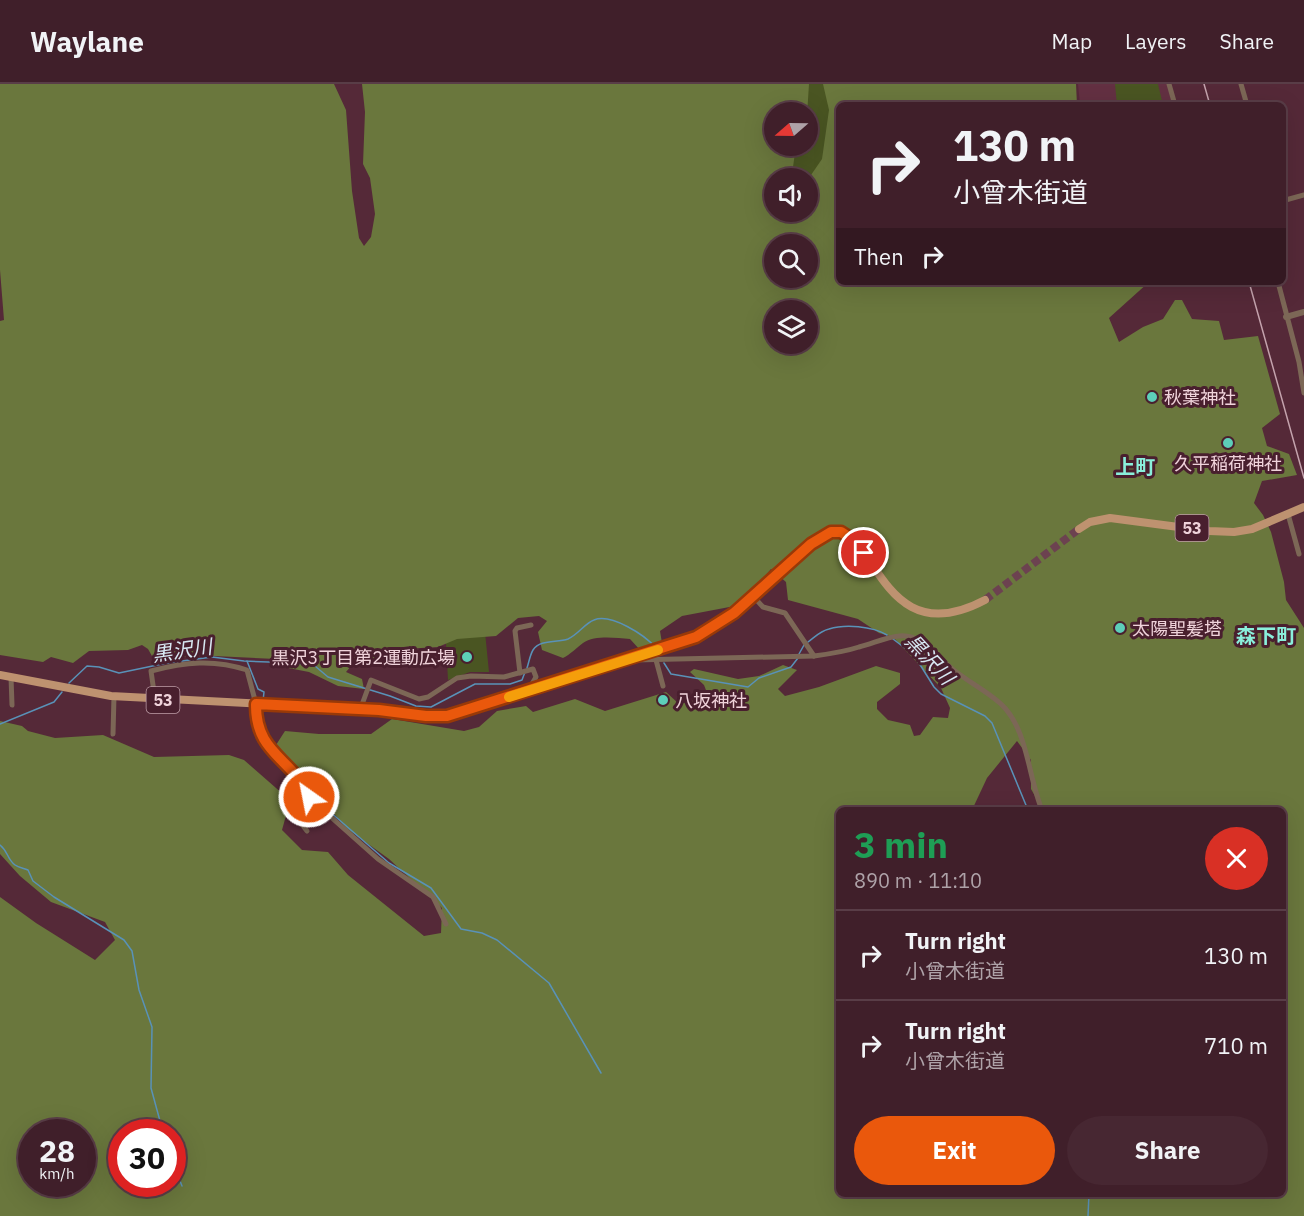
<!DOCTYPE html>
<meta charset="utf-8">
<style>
body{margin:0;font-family:"IBM Plex Sans","Noto Sans JP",sans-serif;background:#472732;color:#f1f3f6;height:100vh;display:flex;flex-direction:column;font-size:22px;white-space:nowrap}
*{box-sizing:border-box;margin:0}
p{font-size:20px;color:#aea2a8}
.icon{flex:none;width:33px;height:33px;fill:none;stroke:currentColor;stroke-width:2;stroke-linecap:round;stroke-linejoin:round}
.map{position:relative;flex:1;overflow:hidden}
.panel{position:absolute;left:836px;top:723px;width:450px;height:390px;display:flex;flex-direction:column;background:#401f2a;border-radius:9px;box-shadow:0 6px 24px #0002,0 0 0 2px #593d47}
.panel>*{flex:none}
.guide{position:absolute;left:836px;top:18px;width:450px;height:183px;border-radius:9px;box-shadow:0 6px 24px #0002,0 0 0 2px #593d47;background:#401f2a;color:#f1f3f6;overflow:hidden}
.needle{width:39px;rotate:250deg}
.buttons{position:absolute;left:764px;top:18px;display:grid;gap:12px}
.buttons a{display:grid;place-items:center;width:54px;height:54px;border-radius:50%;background:#401f2a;box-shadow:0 6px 24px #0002,0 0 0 2px #593d47;font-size:30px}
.speed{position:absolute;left:18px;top:1035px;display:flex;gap:12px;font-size:30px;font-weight:700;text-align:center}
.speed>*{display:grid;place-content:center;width:78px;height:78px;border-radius:50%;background:#401f2a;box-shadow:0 6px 24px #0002,0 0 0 2px #593d47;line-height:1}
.speed small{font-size:15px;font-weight:400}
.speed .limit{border:9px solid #d22;background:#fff;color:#111}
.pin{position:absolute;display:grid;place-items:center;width:51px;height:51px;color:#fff;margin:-26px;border:3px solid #fff;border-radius:50%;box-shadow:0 2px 6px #0007}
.me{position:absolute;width:66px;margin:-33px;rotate:327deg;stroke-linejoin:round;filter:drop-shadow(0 0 4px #0008)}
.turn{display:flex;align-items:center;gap:21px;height:126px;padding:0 18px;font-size:27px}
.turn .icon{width:78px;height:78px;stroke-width:2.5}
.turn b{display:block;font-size:42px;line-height:51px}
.then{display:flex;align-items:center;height:57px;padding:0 18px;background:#0003;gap:12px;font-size:22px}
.round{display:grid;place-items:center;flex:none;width:63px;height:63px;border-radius:32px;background:#472732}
.head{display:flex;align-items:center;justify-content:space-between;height:102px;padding:0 18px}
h1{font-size:36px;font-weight:700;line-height:45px;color:#1e9e55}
.action{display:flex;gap:12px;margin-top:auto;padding:12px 18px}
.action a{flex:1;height:69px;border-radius:36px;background:#ea580c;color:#fff;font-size:24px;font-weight:700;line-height:69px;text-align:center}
.action a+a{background:#472732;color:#f1f3f6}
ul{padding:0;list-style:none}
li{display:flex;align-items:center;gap:18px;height:90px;padding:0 18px;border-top:2px solid #593d47}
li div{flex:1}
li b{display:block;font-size:22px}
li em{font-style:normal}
header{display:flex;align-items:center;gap:36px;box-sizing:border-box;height:84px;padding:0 30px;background:#401f2a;border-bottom:2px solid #593d47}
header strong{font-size:28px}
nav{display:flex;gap:33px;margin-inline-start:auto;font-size:21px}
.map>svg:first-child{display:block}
.built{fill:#633042}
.green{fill:#4a5522}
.forest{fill:#6a773d;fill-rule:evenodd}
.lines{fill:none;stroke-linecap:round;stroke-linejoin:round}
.stream{stroke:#5992b8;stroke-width:1.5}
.primary-tunnel{stroke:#6c4250;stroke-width:8;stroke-dasharray:8 4;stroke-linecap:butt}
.minor{stroke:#7c6756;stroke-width:5}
.tertiary{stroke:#7c6756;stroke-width:6}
.primary{stroke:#be9270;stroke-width:8}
.rail{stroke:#c4a3ad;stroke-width:1.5}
.route-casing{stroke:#983908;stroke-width:15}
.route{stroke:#ea580c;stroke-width:10}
.slow{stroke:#f59e0b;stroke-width:10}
.poi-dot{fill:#5dceb9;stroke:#491f2e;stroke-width:2}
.labels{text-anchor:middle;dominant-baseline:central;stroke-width:6;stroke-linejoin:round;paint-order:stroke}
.shield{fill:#491f2e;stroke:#be9da7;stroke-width:1.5}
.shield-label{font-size:16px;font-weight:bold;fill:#f0d3db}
.poi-label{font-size:18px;fill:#f0d3db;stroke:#491f2e;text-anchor:start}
.neighbourhood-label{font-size:20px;font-weight:bold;fill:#8aefdb;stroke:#491f2e}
.water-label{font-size:20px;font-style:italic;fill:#d7e7f2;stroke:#491f2e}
</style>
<header>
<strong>Waylane</strong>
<nav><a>Map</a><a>Layers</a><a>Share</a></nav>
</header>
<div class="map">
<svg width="1304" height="1132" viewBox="0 0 1304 1132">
<rect width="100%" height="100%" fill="#552938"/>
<polygon class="built" points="1078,0 1168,0 1174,21 1080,21"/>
<g class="green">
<polygon points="805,0 829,0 830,71 811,95 788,89 789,62 807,62"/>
<polygon points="1115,0 1158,0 1163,21 1117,21"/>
<polygon points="485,548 489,588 470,588 448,596 446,559 462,551"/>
</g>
<path class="forest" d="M0,0H334L346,26L352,107L359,154L364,162L371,153L375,130L370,94L363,80L365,28L362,0H809L807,31V28H774V62H796L793,83L811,91L822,75L829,26L823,0H1076L1077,21H838V198H1149L1109,234L1119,258L1143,243L1163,235L1175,216H1182L1192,235L1219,237L1224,256L1258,252L1280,330L1262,344L1267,362L1289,370L1297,391L1262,397L1254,419L1263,431L1271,448L1284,498L1286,516L1304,544V1132H0V813L36,839L95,876L115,856L105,838L51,818L20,792L0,770V637L22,642L28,647L55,654L103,651L154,673L229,671L244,676L284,711L287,728L282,746L302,766L328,768L348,791L424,852L441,849L442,824L389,775L346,744L276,661L285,647L319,650H371L392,635L464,647L479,643L497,627L526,622L533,628L575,615L605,627L666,608L679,620L709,614L704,601L690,588L694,585L738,595L759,592L783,581L797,586L778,605L785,612L819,603L876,582L900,589V600L877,618V625L888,636L910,641L914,652L920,651L933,633L948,634L950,624L941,604L893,553L879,549L858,535L788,516L786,498L771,485L740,521L682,532L660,547L662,559L641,567L630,555C615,554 595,551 583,559C576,564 571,570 563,574L542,566L538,548L547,537L539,532L518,534L496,552L457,555L438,563L404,565L393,567L389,583L361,570L346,588L362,595L364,605L338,602L309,588L283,583L276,575L193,571L156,579L148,565L142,561L128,566L89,567L73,579L51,573L43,578L0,571V237L4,236L0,186ZM774,94H807V128H774ZM774,160H807V194H774ZM774,226H807V260H774ZM1017,657L1031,676V705L1043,726H1282V1110H838V726H972L987,694ZM32,1048H82V1100H32ZM122,1048H172V1100H122Z"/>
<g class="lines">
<g class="stream">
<polyline points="893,555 914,571 934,603 941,610 985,632 992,639 1028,726"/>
<path d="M808,558C815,553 820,547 829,545C845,540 872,542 887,551"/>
<polyline points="799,570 804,561"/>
<polyline points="247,577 258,605 264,608 263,617"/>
<polyline points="664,579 671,590 748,603 759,594 791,583 798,574"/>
<path d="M527,584C529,578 530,571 533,566C540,555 557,559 568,555C579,550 585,539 594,536C611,529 645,551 656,564"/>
<polyline points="69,599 87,582 99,583 119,589 167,579 212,573 244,577 297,579 315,582 328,593 390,612 416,622 431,623 475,600 510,600 522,596 525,588"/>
<polyline points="262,622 260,634 262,644"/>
<polyline points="0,640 54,618 62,608"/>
<polyline points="306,699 322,721 389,779 431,804 461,845 482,849 497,856 549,899 601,989"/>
<path d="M0,761C8,767 7,775 15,781C19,784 24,784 28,786L33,797L54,813L124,856L132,867L139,906L152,943L151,1004L163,1048"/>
<polyline points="172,1077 182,1102"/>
<polyline points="1088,1132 1089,1110"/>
</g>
<polyline class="primary-tunnel" points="985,516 1079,445"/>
<g class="minor">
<polyline points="1169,0 1175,21"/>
<polyline points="1241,0 1247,21"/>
<polyline points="1282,117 1304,111"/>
<polyline points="1278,198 1299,278 1304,309"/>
<polyline points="1288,430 1299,470"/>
<polyline points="753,512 763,523 785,529 814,572"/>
<path d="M634,576L814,572C829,570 844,568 859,563C872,560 886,553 899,552C919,549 935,570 949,582C964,596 985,605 1001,620C1028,645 1028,693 1042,726"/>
<polyline points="656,576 663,602"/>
<polyline points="520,589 515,547 517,544 531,541"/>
<polyline points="11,593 12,621"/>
<path d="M155,615L151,587C185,578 214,575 247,586L256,620V631L264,658L304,699L309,713L323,726L378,775L433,813L446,840"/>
<polyline points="360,626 371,596 419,615 428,613 457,594 471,592 504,593 533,585 536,593 528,607"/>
<polyline points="113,650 114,612"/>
<polyline points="305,703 292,722 291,726 307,747"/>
</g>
<polyline class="tertiary" points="1286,233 1304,228"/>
<g class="primary">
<polyline points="1079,445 1090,438 1110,434 1209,447 1234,448 1252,445 1304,423"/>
<path d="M0,591L111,612L379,626L426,632H446C506,614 565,596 624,577C653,568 687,561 713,544C727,535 740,524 752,513C770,497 811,451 833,448C876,442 881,571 985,516"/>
</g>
<g class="rail">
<polyline points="1204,0 1210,21"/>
<polyline points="1249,198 1304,394"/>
</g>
</g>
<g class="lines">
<g class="route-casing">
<path id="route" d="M309,713C293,674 255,670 256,620L379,626L426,632H447L696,553L734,529L811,460L831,448H841L855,457L864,469"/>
</g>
<use href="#route" class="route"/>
<polyline class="slow" points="509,613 658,566"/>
</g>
<g class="poi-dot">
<circle cx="1152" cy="313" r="6"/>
<circle cx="1228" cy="359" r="6"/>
<circle cx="1120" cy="544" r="6"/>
<circle cx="467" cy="573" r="6"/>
<circle cx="663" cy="616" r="6"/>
</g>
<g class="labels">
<g class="shield">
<rect x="1175.5" y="431" width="33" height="26" rx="4.5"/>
<rect x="146.5" y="603" width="33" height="26" rx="4.5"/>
</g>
<g class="shield-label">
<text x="1192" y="444">53</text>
<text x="163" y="616">53</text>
</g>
<g class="poi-label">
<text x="1164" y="313">秋葉神社</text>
<text x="1228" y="379" text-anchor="middle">久平稲荷神社</text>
<text x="1132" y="544">太陽聖髪塔</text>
<text x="455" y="573" text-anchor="end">黒沢3丁目第2運動広場</text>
<text x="675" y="616">八坂神社</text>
</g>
<g class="neighbourhood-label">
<text x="1135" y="382">上町</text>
<text x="1266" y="551">森下町</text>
</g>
<g class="water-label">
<text transform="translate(182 566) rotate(-8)">黒沢川</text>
<text transform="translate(930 575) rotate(47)">黒沢川</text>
</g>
</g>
</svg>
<div class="buttons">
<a><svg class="needle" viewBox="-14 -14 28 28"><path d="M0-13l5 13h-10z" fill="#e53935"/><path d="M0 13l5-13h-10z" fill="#aea2a8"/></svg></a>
<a><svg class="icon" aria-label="sound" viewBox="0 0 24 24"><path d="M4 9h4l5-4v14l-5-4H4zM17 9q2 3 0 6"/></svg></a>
<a><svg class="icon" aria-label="search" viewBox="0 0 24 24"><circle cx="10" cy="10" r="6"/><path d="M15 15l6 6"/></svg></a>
<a><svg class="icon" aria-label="layers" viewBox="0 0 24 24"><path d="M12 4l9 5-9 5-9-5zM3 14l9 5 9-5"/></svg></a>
</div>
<div class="speed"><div>28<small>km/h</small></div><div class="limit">30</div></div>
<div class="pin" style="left:864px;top:469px;background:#d93025"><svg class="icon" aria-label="arrive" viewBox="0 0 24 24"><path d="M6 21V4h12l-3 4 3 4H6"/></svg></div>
<svg class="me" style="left:309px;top:713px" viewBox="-20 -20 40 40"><circle r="17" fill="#ea580c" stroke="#fff" stroke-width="3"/><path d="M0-11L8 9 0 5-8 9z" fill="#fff"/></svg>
<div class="guide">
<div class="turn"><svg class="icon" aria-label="right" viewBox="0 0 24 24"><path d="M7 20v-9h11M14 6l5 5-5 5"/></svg><div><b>130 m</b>小曾木街道</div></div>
<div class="then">Then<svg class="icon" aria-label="right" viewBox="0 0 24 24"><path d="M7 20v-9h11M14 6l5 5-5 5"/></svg></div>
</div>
<section class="panel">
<div class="head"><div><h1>3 min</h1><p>890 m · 11:10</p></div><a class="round" style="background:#d93025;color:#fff"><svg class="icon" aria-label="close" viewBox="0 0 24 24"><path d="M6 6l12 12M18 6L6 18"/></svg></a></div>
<ul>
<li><svg class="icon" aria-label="right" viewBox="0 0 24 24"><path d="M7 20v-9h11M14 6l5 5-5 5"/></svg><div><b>Turn right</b><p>小曾木街道</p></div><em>130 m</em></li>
<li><svg class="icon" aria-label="right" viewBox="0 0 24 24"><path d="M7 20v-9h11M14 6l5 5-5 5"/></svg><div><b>Turn right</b><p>小曾木街道</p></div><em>710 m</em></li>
</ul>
<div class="action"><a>Exit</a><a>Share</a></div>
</section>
</div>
